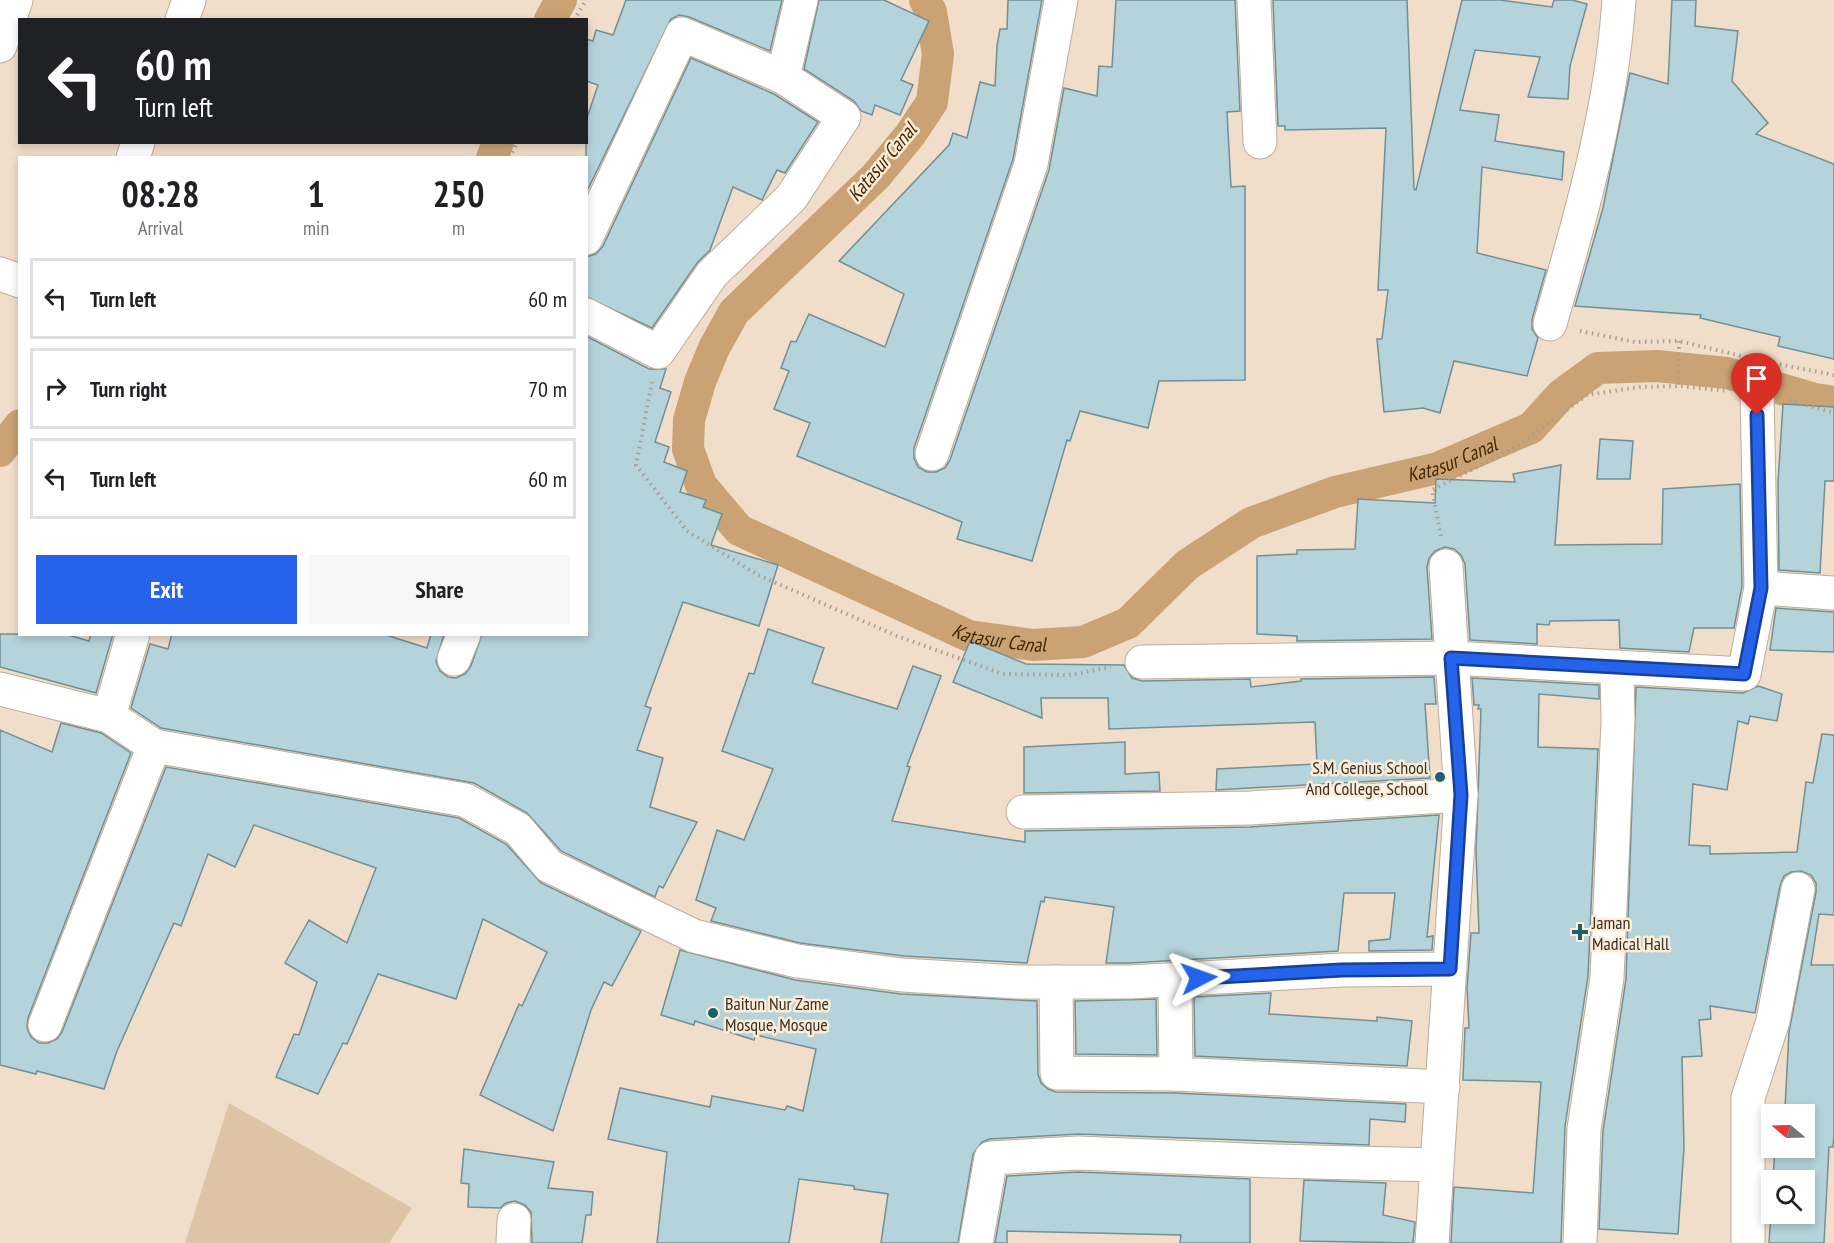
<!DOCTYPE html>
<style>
body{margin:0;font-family:"PT Sans Narrow",sans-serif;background:#f6f6f6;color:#202124;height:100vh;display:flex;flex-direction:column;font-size:22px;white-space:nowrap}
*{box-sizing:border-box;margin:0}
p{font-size:20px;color:#757577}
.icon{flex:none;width:33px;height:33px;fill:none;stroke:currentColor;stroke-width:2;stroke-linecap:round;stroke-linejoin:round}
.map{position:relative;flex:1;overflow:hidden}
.sheet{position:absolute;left:18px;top:156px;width:570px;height:480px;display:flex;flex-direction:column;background:#fff;border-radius:0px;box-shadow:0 3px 9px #0003}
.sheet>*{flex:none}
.banner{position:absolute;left:18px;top:18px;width:570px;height:126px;border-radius:0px;box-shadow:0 3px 9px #0003;background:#202124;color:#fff;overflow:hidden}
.needle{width:39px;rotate:289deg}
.buttons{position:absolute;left:1761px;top:1104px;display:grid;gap:12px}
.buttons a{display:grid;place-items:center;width:54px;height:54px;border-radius:0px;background:#fff;box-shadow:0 3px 9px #0003;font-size:30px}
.pin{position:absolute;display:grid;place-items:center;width:51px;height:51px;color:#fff;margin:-62px -26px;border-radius:50% 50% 50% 0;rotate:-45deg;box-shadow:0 0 6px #0007}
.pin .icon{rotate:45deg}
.me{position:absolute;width:66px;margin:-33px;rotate:86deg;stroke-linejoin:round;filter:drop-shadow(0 0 4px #0008)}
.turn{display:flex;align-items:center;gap:21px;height:126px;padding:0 18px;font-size:27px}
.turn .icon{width:78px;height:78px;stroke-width:2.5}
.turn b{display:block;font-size:42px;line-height:51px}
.eta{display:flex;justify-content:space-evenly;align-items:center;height:102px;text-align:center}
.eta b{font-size:36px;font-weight:600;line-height:42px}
.button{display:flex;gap:12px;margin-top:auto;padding:12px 18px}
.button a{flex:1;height:69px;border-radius:0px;background:#2563eb;color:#fff;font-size:24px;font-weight:600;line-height:69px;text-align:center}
.button a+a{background:#f6f6f6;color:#202124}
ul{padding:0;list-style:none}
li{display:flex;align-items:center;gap:18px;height:81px;margin:0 12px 9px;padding:0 6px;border:3px solid #e0e0e0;border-radius:0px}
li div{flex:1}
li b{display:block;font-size:22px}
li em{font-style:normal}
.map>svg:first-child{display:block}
.green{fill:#dec3a5}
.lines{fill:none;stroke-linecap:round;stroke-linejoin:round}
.canal{stroke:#caa274;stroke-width:32}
.building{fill:#b5d3da;stroke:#728f96;stroke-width:1.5}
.street-casing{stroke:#beac99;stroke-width:35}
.path{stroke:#ac9d8e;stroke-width:4;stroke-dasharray:1.5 4.5;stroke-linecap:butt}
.street{stroke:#fff;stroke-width:33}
.route-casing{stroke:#184099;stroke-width:15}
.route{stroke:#2563eb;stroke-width:10}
.poi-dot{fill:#186270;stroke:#feecd7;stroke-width:2}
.labels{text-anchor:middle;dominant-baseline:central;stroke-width:5;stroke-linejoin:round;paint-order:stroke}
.poi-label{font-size:18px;fill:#383129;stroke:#feecd7;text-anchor:start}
.water-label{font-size:20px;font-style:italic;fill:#422701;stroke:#feecd7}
</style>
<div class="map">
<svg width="1834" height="1243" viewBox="0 0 1834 1243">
<rect width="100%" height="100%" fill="#f1deca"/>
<polygon class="green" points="229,1103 412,1208 389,1243 185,1243"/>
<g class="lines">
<g class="canal">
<path id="s1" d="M925,0L931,12L938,54L932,102L910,135L876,176L734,312L714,348L700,382L689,420L688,449L701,485L739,530L969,636L1033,645L1083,642L1128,623L1187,565L1251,523L1335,492L1438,468L1531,428L1561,395L1598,368L1657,366L1727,373L1815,399L1834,402"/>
<polyline points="550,20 561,0"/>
<polyline points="492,158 498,142"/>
<polyline points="0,451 20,425"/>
</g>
</g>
<g class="building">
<polygon points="626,0 782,0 770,51 689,17 679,15 671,19 586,193 586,121 598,85 586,81 586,39 593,41 596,30 613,35"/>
<polygon points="819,0 884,0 929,21 901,80 913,85 900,115 875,105 872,115 861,111 854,101 804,69"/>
<polygon points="1008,0 1042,0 1013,159 914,448 914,458 918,467 927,472 936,472 945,468 950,460 1049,170 1064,88 1097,96 1099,66 1112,67 1116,0 1235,0 1240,111 1227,112 1231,187 1245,186 1245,380 1159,381 1148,428 1080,411 1070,441 1067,440 1032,561 957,539 962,522 797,456 810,423 774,409 789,371 781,368 791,341 796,342 809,314 885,347 904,294 839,261 949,145 953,133 967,138 980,82 995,86 997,46 1000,29 1007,29"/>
<polygon points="1273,0 1407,0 1414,189 1416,190 1462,0 1500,0 1552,7 1554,0 1572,0 1587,4 1570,66 1568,99 1528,97 1540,57 1475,50 1460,110 1499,115 1495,141 1564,152 1562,180 1482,167 1477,253 1546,270 1532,319 1532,329 1538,338 1527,376 1454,361 1440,413 1423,408 1384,412 1377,339 1382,339 1388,290 1378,290 1386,128 1285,130 1285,126 1278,126"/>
<polygon points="1672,0 1696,0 1695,26 1738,31 1732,81 1768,123 1756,134 1834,164 1834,359 1778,346 1780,337 1700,318 1701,315 1575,306 1603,208 1630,73 1668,84"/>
<polygon points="691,58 774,94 818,122 785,173 777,170 762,200 733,187 710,250 697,263 652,328 586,297 586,257 596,254 603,246"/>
<polygon points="586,336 649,369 666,369 660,388 671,392 655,442 669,447 664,462 687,471 680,492 706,500 703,507 722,514 711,545 778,565 759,626 683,602 645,706 651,708 637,750 663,758 650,807 697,822 663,888 659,886 655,897 561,851 527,813 474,783 161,728 131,708 150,644 168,649 172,634 383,634 427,648 431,634 444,634 436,662 440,671 448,677 456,678 465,674 471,666 482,634 586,634"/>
<polygon points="1783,404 1834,407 1834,481 1825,481 1820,573 1779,570 1778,482"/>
<polygon points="1600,439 1633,441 1630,479 1597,479"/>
<polygon points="1561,465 1555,545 1662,544 1663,489 1740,484 1742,586 1734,628 1694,628 1689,652 1620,648 1619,620 1550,621 1549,625 1537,624 1537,644 1470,640 1465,564 1461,555 1454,549 1445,547 1435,551 1429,558 1427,567 1432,639 1297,641 1297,636 1257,634 1257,556 1297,554 1297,550 1355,549 1358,499 1435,503 1436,479 1515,482 1513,474"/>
<polygon points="1776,608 1834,612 1834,652 1770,650"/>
<polygon points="768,629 824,648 812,683 897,709 913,666 941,676 907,766 910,767 892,821 1025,842 1025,831 1250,827 1439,815 1427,937 1433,936 1432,950 1369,951 1369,941 1390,939 1395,893 1344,893 1338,951 1130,963 1106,963 1114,907 1045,897 1044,902 1041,901 1027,963 904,956 800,943 711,921 716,908 696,900 717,830 744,840 773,769 722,751 749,673 754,674"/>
<polygon points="0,634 65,634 89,641 91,634 113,634 96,693 0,667"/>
<polygon points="970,641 1026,664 1124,665 1132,678 1142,681 1250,679 1251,687 1301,681 1301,679 1434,677 1436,704 1425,704 1430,778 1216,790 1217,769 1317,764 1315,722 1109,729 1108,698 1041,698 1042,718 953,682"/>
<polygon points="1472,678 1599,685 1599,699 1539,694 1538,747 1598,749 1588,976 1565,1126 1561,1243 1451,1243 1454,1187 1533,1193 1541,1082 1463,1080 1465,1028 1469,1028 1467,988 1471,933 1479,933 1476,851 1481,709 1478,709 1479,705 1474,705"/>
<polygon points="1758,686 1782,694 1777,721 1750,716 1748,724 1738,721 1727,790 1693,784 1689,845 1710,846 1710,854 1797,852 1806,782 1813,783 1822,734 1834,735 1834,915 1819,914 1811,965 1834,965 1834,1136 1833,1147 1829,1147 1824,1243 1769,1243 1772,1198 1772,1214 1804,1214 1804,1180 1773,1180 1775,1148 1804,1148 1804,1114 1777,1114 1777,1108 1785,1108 1789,1032 1816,892 1816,883 1811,875 1801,871 1791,872 1784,876 1780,886 1755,1013 1710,1006 1711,1019 1699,1020 1702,1056 1682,1057 1684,1148 1678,1234 1599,1229 1603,1131 1626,979 1636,687 1743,693"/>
<polygon points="61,723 101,733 131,753 28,1018 27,1028 31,1037 39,1043 48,1043 57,1039 62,1032 166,767 459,818 506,844 541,883 641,931 612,986 604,982 591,1010 553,1131 480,1095 519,1004 522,1006 547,952 483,919 456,999 378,974 347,1044 343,1043 318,1094 276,1077 294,1034 299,1035 317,982 285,963 309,920 347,943 376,868 254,825 235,867 208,854 181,926 174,923 117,1051 104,1089 37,1071 36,1074 0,1065 0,730 52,752"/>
<polygon points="1125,742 1125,774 1159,772 1160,791 1024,793 1024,747"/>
<polygon points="680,950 795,980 901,994 1037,1001 1038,1074 1041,1083 1048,1089 1056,1092 1175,1093 1406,1104 1405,1122 1370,1119 1369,1145 1079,1134 990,1139 982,1142 973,1154 958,1243 881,1243 888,1194 854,1189 854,1186 799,1179 789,1243 657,1243 667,1152 608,1139 620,1088 710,1107 712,1096 785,1110 787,1106 803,1111 816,1049 756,1035 754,1040 695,1021 694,1025 661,1015"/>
<polygon points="1271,993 1269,1014 1377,1021 1377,1017 1412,1021 1407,1066 1195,1056 1194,997"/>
<polygon points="1156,999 1157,1055 1076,1054 1075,1001"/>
<polygon points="464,1149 554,1162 548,1188 593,1192 591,1215 586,1215 582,1243 532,1243 531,1212 525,1205 515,1201 506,1203 500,1208 468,1207 469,1184 461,1183"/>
<polygon points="1078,1172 1250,1179 1250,1243 1180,1243 1181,1235 1007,1231 1007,1243 995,1243 1007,1176"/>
<polygon points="1304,1180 1386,1183 1383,1215 1415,1222 1413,1243 1300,1241"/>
</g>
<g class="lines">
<g class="street-casing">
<g id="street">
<polyline points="1254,0 1260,142"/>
<polyline points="182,20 189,0"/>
<polyline points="0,46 16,0"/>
<polyline points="133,158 138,142"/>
<polyline points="586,238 682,34 783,77"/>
<polyline points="0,274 20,281"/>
<polyline points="586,315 658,352 712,274 791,198 844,117 783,77 801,0"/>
<path d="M1550,324C1581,215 1611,114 1619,0"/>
<polyline points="1757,393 1761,588"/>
<polyline points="932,454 1031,164 1061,0"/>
<polyline points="133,634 109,716 154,746 465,800 518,829 549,866 694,936 797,961 902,975 1017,982 1131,982 1342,970 1450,969"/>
<polyline points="454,659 464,634"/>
<polyline points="1142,662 1451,658 1744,674 1761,588 1834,593"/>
<polyline points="0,689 109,716"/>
<polyline points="1023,812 1250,808 1461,795"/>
<polyline points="1175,980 1176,1074 1443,1087"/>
<polyline points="1056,982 1057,1073 1176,1074"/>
<polyline points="45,1025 154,746"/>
<polyline points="513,1243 514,1220"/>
<polyline points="976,1243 991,1158 1078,1153 1274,1161 1437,1165"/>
<polyline points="1432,1243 1461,795 1446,566"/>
<polyline points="1580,1243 1584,1129 1607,978 1618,721 1617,667"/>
<polyline points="1748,1243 1748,1098 1773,1021 1798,889"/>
</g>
</g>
<g class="path">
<polyline points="574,20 586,0"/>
<polyline points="510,158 517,142"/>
<polyline points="1580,331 1635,342 1679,341 1758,360"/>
<polyline points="1679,341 1679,386"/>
<polyline points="1768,362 1834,375"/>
<polyline points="652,382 636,465 687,531 758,575 897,636 1003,674 1069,675 1111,667"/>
<polyline points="1789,400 1834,413"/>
<polyline points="1441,536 1432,490 1516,447 1587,395 1639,387 1679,386 1728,391"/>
</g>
<use href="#street" class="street"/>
</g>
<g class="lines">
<g class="route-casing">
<polyline id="route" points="1199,978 1342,970 1450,969 1461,795 1451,658 1744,674 1761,588 1757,415"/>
</g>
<use href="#route" class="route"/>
</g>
<g class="poi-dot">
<circle cx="1440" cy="777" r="6"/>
<path d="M1577 923h6v6h6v6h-6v6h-6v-6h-6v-6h6z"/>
<circle cx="713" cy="1013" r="6"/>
</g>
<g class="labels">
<g class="poi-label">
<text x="1428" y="767" text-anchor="end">S.M. Genius School<tspan x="1428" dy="21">And College, School</tspan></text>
<text x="1592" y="922">Jaman<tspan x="1592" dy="21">Madical Hall</tspan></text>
<text x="725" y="1003">Baitun Nur Zame<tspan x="725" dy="21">Mosque, Mosque</tspan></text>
</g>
<g class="water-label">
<text transform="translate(882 162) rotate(-50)">Katasur Canal</text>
<text stroke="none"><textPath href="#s1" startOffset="1425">Katasur Canal</textPath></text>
<text stroke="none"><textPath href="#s1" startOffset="921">Katasur Canal</textPath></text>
</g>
</g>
</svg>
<div class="buttons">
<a><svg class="needle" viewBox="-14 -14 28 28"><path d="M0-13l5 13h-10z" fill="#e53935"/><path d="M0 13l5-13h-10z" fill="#757577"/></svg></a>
<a><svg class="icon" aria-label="search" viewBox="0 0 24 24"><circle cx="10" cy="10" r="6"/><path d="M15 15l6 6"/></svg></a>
</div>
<div class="pin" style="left:1757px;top:415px;background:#d93025"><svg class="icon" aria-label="arrive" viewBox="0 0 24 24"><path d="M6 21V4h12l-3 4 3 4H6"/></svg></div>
<svg class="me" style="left:1199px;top:978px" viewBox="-20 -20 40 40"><path d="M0-17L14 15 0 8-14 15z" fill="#2563eb" stroke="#fff" stroke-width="4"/></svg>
<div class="banner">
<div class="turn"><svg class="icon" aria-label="left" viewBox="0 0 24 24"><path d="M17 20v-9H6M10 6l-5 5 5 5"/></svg><div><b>60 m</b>Turn left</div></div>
</div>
<section class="sheet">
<div class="eta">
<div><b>08:28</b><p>Arrival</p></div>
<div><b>1</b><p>min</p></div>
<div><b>250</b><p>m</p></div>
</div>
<ul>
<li><svg class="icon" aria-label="left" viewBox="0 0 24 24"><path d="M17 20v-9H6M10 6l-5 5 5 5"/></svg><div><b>Turn left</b></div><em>60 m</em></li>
<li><svg class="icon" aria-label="right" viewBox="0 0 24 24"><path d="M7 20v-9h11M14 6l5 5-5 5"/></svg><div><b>Turn right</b></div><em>70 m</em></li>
<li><svg class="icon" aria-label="left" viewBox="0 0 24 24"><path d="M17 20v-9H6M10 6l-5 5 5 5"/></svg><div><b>Turn left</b></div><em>60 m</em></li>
</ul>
<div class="button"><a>Exit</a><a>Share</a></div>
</section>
</div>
